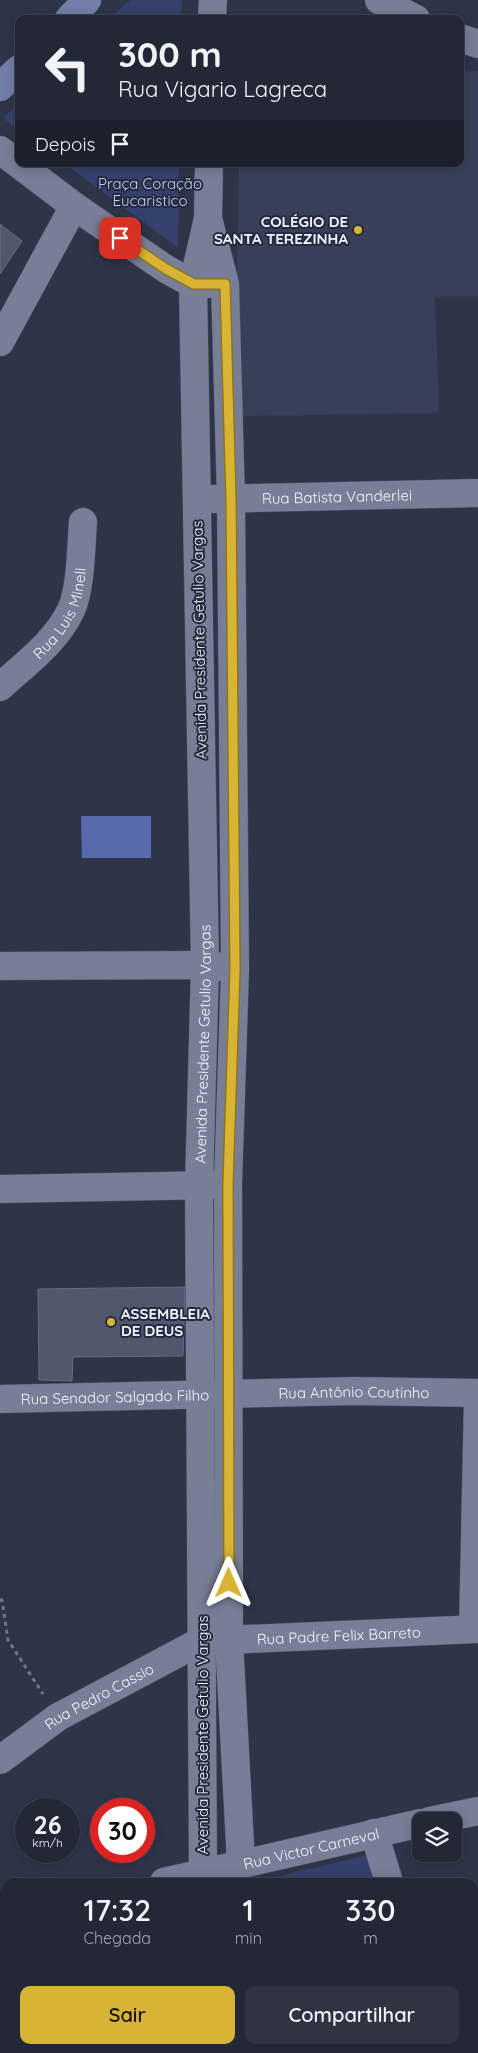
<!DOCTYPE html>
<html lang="pt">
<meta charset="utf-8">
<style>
body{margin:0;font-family:Quicksand,sans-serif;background:#2f3442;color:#f1f3f6;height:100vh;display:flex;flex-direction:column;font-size:19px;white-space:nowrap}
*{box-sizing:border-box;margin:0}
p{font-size:16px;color:#a3a6ad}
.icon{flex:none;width:28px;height:28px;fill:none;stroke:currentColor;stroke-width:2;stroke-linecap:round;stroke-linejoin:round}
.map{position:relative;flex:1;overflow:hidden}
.drawer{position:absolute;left:0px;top:1878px;width:479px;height:176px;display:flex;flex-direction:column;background:#232837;border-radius:15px 15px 0 0;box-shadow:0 2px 12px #0003,0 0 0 1px #404452}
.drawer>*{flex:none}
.guide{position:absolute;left:15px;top:15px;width:449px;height:152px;border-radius:10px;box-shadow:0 2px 12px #0003,0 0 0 1px #404452;background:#232837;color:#f1f3f6;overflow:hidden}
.fabs{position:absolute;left:412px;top:1812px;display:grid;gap:10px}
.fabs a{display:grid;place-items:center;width:50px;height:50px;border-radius:10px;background:#232837;box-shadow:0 2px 12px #0003,0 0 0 1px #404452;font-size:25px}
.speed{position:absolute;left:15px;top:1798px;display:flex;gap:10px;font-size:25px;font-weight:700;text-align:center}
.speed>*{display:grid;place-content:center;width:65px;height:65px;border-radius:50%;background:#232837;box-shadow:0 2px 12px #0003,0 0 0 1px #404452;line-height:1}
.speed small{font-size:12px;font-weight:400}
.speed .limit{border:8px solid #d22;background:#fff;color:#111}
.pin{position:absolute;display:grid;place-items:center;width:42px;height:42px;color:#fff;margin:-21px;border-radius:10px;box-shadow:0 2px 8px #0006}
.me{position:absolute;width:55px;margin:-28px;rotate:0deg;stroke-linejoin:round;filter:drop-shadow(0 0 4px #0008)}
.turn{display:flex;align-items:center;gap:18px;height:105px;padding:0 20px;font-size:22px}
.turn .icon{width:65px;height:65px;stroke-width:2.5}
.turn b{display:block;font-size:35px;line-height:42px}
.then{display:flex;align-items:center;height:48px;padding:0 20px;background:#0003;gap:10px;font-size:19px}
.eta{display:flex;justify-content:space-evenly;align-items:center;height:85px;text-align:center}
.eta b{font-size:30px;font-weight:600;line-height:35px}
.cta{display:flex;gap:10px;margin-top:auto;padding:10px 20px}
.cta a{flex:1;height:58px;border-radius:10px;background:#d9b434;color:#111;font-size:20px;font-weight:600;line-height:58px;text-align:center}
.cta a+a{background:#2f3442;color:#f1f3f6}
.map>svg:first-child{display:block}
.built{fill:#384059}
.green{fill:#35406d}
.water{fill:#5869ac}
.building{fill:#51576d;stroke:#656c83}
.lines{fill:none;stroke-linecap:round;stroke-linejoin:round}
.street-casing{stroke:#4b5061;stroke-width:29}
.secondary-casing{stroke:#4b5061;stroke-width:29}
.path{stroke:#727788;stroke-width:3;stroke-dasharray:4 4;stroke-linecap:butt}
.street{stroke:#777e96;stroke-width:28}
.secondary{stroke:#737faa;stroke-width:28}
.route-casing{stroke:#8d7522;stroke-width:12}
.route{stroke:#d9b434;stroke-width:9}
.poi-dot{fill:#d9b434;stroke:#252b3e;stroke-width:2}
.labels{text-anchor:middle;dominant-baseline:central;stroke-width:4;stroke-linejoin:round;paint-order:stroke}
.park-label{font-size:15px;fill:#c3cff6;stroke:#252b3e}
.poi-label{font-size:15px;font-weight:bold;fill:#f1f4ff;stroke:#252b3e;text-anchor:end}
.street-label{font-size:15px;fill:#f1f4ff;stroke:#252b3e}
</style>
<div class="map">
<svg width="478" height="2053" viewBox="0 0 478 2053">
<rect width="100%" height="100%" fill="#2f3549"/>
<polygon class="built" points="478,71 478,297 435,297 439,413 235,416 239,164 460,164 460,72"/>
<g class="green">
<polygon points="130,0 182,0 181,19 110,19"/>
<polygon points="19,103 19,130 3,118"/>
<polygon points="65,164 179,164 178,247 177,247"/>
<polygon points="368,1855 376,1882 254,1882"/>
<polygon points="48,2049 421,2049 422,2053 49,2053"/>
</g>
<polygon class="water" points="81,816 151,816 151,858 82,858"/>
<g class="building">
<polygon points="0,224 22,241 0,274"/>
<polygon points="185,1287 183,1356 73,1357 72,1381 39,1380 38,1289"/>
</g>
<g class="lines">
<g class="street-casing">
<g id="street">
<polyline points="379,0 416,19"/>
<polyline points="212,19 213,0"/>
<polyline points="460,38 478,44"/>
<polyline points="0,150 74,206 166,269 193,284 211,284"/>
<polyline points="209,222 225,284 231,499 235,969 228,1184 229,1640 241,1863"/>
<polyline points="0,342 74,206"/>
<path id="s1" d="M212,499L478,493"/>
<path id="s2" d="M0,687C25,664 56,642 71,610C81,589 81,546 83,522"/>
<polyline points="0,966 205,965 224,967"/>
<polyline points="0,1189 217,1185"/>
<path id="s3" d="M0,1399L355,1391L478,1393"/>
<polyline points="473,1629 478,1399"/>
<path id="s4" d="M0,1760L58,1717L201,1641L478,1629"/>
<polyline points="430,1821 478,1811"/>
<polyline points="374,1833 389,1882"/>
<path id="s5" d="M203,1873L199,1186L205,965L193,284L208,218L209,164"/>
<path id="s6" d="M164,1882L421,1823"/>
<polyline points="0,1933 5,1954"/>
<polyline points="27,2049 28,2053"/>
<polyline points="437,2049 438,2053"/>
</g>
</g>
<g class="secondary-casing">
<g id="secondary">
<polyline points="69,19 87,0"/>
<polyline points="0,87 19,69"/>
</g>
</g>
<polyline class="path" points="0,1600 2,1600 8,1640 43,1694"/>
<use href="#street" class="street"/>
<use href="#secondary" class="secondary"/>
</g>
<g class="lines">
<g class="route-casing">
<polyline id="route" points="120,238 166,269 194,284 225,284 231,499 235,969 228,1184 229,1583"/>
</g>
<use href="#route" class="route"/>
</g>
<g class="poi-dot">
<circle cx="358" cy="230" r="5"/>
<circle cx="111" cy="1322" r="5"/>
</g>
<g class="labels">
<g class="park-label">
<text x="150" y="183">Praça Coração<tspan x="150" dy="17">Eucaristico</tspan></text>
</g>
<g class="poi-label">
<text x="348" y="221">COLÉGIO DE<tspan x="348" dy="17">SANTA TEREZINHA</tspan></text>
<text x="121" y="1313" text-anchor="start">ASSEMBLEIA<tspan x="121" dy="17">DE DEUS</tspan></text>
</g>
<g class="street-label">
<text stroke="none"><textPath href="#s1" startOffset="125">Rua Batista Vanderlei</textPath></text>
<text stroke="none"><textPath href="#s2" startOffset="98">Rua Luis Mineli</textPath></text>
<text transform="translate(199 640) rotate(-91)">Avenida Presidente Getulio Vargas</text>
<text stroke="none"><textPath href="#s5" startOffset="829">Avenida Presidente Getulio Vargas</textPath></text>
<text stroke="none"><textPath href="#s3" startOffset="354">Rua Antônio Coutinho</textPath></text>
<text stroke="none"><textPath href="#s3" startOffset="115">Rua Senador Salgado Filho</textPath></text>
<text stroke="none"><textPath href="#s4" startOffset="372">Rua Padre Felix Barreto</textPath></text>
<text stroke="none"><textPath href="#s4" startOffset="118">Rua Pedro Cassio</textPath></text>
<text transform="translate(202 1735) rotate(-90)">Avenida Presidente Getulio Vargas</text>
<text stroke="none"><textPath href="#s6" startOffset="151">Rua Victor Carneval</textPath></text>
</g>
</g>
</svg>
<div class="fabs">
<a><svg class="icon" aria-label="layers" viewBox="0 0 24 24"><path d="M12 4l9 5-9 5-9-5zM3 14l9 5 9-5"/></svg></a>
</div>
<div class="speed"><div>26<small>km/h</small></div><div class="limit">30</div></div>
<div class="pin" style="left:120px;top:238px;background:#d93025"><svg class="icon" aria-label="arrive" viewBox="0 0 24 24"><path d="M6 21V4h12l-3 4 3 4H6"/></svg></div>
<svg class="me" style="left:229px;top:1583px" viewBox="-20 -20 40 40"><path d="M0-17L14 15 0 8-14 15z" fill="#d9b434" stroke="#fff" stroke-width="4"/></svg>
<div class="guide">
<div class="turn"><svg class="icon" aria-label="left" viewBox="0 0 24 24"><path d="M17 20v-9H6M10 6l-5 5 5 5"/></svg><div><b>300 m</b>Rua Vigario Lagreca</div></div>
<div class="then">Depois<svg class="icon" aria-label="arrive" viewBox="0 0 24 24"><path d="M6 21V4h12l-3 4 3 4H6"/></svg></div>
</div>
<section class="drawer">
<div class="eta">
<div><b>17:32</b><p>Chegada</p></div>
<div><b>1</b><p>min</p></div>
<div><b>330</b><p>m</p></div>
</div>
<div class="cta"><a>Sair</a><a>Compartilhar</a></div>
</section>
</div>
